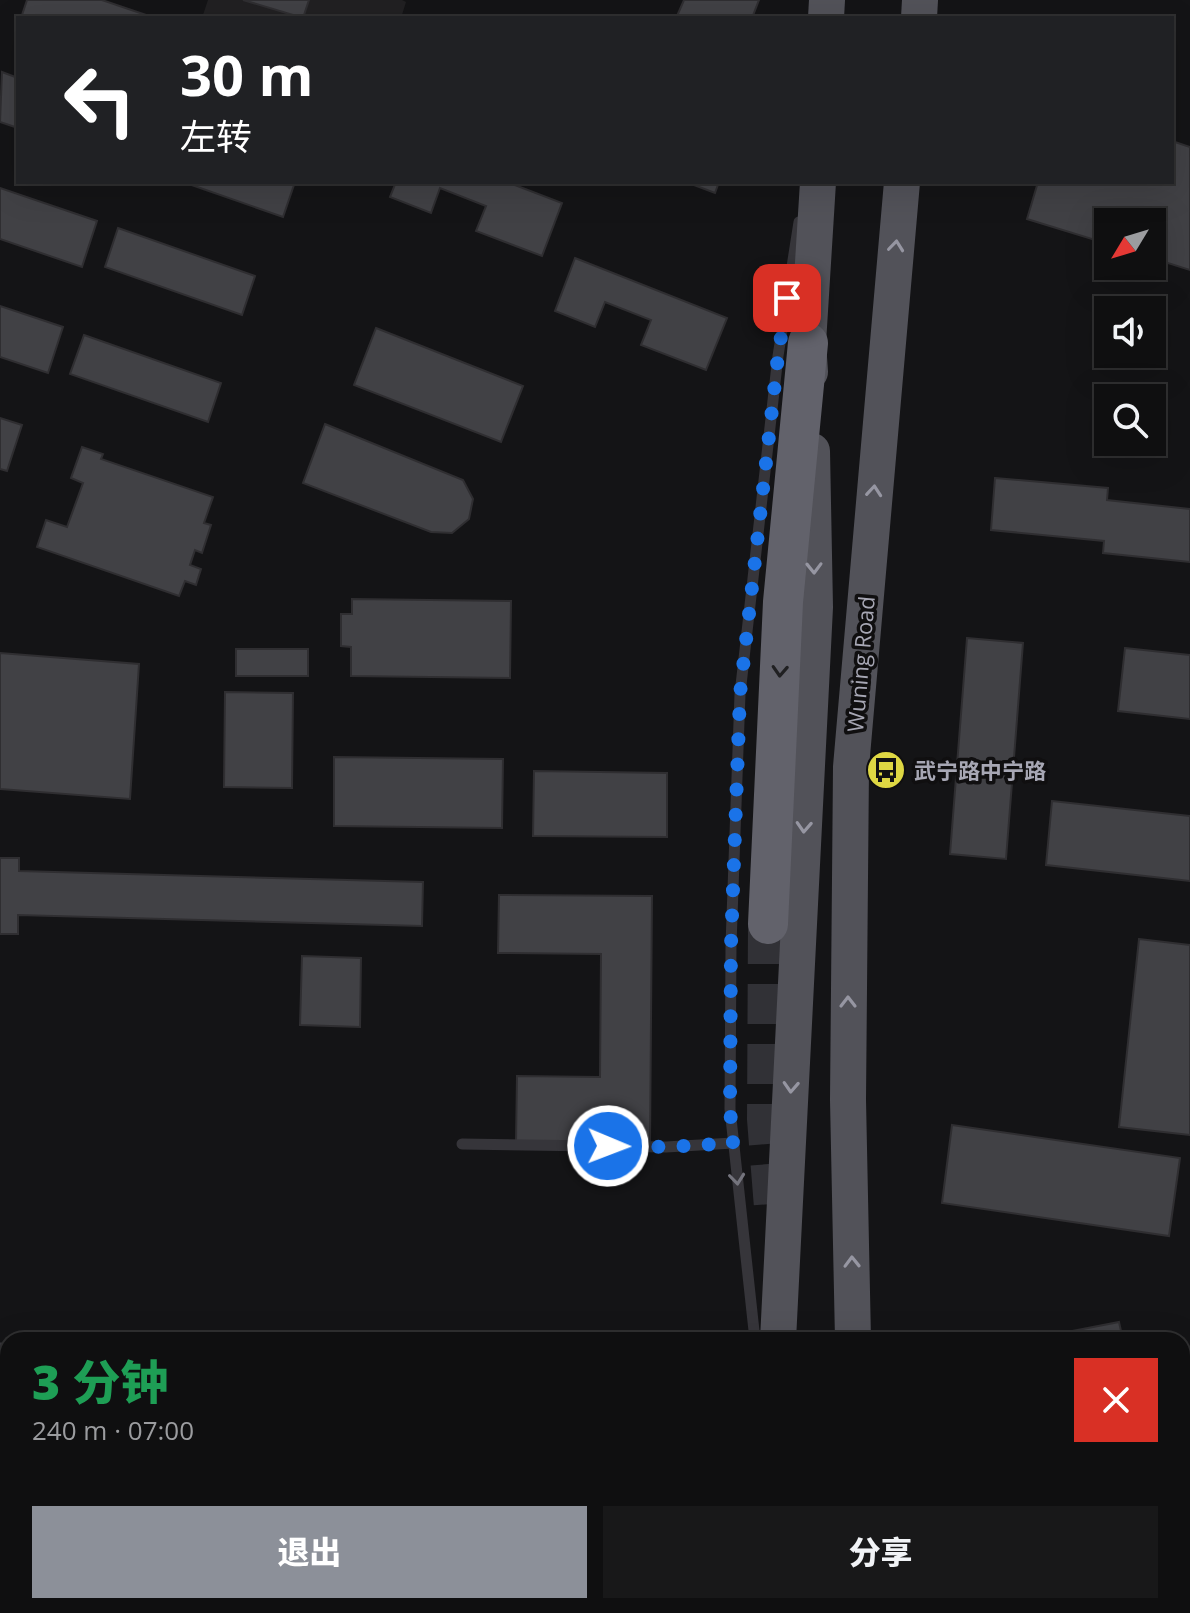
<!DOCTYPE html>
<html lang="zh">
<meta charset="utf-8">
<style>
body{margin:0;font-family:"Open Sans","Noto Sans SC",sans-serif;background:#181819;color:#f1f3f6;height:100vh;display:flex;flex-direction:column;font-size:30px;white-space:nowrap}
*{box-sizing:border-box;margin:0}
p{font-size:26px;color:#9b9c9f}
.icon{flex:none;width:44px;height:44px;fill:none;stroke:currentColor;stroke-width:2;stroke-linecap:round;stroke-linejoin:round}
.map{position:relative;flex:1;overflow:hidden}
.panel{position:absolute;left:0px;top:1332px;width:1190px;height:282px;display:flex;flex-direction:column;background:#0f0f10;border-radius:24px 24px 0 0;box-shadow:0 8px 32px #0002,0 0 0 2px #2f2f30}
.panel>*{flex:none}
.guide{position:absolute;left:16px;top:16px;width:1158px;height:168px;border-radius:0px;box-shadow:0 8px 32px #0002,0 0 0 2px #2f2f30;background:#202124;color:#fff;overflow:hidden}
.needle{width:52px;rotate:232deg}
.tools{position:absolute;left:1094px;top:208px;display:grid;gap:16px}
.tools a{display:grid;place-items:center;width:72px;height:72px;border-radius:0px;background:#0f0f10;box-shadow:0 8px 32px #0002,0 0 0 2px #2f2f30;font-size:40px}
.pin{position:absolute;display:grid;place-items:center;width:68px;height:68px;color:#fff;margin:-34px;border-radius:16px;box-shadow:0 4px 12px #0006}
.me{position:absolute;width:88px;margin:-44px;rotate:91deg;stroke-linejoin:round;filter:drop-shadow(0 0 6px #0008)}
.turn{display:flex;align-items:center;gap:28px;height:168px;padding:0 32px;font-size:36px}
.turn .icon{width:104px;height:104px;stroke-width:2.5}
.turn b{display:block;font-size:56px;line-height:68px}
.round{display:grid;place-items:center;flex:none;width:84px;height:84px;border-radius:0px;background:#181819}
.summary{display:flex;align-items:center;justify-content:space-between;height:136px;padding:0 32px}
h1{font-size:48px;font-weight:800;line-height:60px;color:#1e9e55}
.button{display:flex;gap:16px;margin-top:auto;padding:16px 32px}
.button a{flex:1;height:92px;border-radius:0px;background:#8c9099;color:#fff;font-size:32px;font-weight:800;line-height:92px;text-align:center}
.button a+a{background:#181819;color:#f1f3f6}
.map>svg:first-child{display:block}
.built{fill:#212022}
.building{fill:#414145;stroke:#2f2e31;stroke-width:2}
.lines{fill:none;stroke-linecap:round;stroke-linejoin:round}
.highway-tunnel{stroke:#313136;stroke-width:40;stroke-dasharray:40 20;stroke-linecap:butt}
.lane{stroke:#36353a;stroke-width:11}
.street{stroke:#36353a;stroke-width:22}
.primary{stroke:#525259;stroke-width:36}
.highway{stroke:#62626b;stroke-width:40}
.oneway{stroke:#9696a2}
.oneway2{stroke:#202022}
.oneway3{stroke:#74747d}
.route{stroke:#1a73e8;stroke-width:14;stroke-dasharray:0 25.2}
.labels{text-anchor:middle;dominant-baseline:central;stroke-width:7;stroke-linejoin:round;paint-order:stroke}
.street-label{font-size:22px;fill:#a7a7b4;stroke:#100f10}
.poi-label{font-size:22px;font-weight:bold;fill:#a7a7b4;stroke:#100f10;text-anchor:start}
</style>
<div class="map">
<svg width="1190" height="1613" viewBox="0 0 1190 1613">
<rect width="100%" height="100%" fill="#141416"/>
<polygon class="built" points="208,0 402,0 406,2 401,18 202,18"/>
<g class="building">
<polygon points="27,0 102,0 155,18 21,18"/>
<polygon points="243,0 309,0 303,18"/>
<polygon points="684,0 759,0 752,18 683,18 677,16"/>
<polygon points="2,72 18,78 18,128 0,122"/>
<polygon points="1172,141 1190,147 1190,270 1152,258 1152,222 1108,222 1108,244 1027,219 1038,182 1172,182"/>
<polygon points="183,182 295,182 283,217"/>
<polygon points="396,182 507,182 562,203 542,256 476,231 486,206 440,188 431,213 390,197"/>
<polygon points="686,182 719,182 715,193"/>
<polygon points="0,188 97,221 82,267 0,239"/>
<polygon points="118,228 255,276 242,315 105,267"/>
<polygon points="575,258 727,318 706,370 641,345 651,320 605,302 595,327 555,311"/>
<polygon points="0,306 63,327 48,373 0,357"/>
<polygon points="376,328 523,386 501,442 354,385"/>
<polygon points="84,335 221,383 208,422 70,374"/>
<polygon points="0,418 22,425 7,471 0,469"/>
<polygon points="325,424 463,480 473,499 469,519 452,533 431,532 303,483"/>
<polygon points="82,447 103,454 101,459 213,497 204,523 211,525 202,553 195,550 190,565 201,569 196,585 185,581 179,596 37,547 46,520 67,527 83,483 71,478"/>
<polygon points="995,478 1108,488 1107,500 1190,509 1190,562 1103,553 1104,541 991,530"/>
<polygon points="352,599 511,601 510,678 351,676 351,647 341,646 341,614 352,614"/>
<polygon points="967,638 1023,643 1006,859 950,854"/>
<polygon points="1125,648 1190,655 1190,719 1118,711"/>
<rect x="236" y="649" width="72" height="27"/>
<polygon points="0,653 139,664 130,799 0,789"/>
<polygon points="225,692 293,693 292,788 224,787"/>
<polygon points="334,757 503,759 502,828 334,826"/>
<polygon points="534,771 667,773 667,837 533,836"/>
<polygon points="1052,801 1190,816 1190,881 1046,865"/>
<polygon points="0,858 19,858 19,871 423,882 422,926 18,915 18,934 0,934"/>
<polygon points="499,895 652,896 650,1144 516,1142 517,1076 600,1077 601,954 498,953"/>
<polygon points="1139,939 1190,945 1190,1135 1119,1127"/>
<polygon points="302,956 361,958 360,1027 300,1025"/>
<polygon points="952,1125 1180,1158 1169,1236 942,1203"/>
<polygon points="1119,1322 1123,1340 1026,1340"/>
<polygon points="0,1587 8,1587 8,1606 34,1606 34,1613 0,1613"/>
</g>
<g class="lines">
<g class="highway-tunnel">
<polyline points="768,924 767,1119 774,1207"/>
<polyline points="819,1606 820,1613"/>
</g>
<g class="lane">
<polyline points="462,1144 666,1147 733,1143"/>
<polyline points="755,1340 730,1109 731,945 740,694 778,356 799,222"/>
<polyline points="0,1348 8,1348"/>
</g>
<g class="street">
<polyline points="0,1564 8,1564"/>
<polyline points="205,1606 216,1613"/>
<polyline points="604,1613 611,1606"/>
</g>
<g class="primary">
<polyline points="826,18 827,0"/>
<polyline points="919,18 920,0"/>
<polyline points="810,372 808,343 818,182"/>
<polyline points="778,1340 815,607 812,451"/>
<polyline points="853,1340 848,1100 851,767 902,182"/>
<polyline points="799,1606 800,1613"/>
<polyline points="877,1606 877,1613"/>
</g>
<polyline class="highway" points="768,924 783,602 808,343"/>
</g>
<defs><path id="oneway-chevron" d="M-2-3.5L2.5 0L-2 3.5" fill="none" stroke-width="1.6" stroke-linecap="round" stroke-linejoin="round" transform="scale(2)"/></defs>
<g class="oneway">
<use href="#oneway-chevron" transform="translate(896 246) rotate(-84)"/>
<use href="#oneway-chevron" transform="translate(874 491) rotate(-85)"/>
<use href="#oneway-chevron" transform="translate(814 568) rotate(89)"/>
<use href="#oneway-chevron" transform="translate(804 827) rotate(93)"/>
<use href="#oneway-chevron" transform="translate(848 1002) rotate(-90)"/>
<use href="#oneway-chevron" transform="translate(791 1087) rotate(93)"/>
<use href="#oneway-chevron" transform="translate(852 1262) rotate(-91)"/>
</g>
<use class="oneway2" href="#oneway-chevron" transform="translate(780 671) rotate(93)"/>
<use class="oneway3" href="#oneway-chevron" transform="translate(737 1179) rotate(84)"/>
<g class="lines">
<polyline class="route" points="608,1146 666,1147 733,1143 730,1109 731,945 740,694 778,356 787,298"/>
</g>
<defs>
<g id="bus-disc" transform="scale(2)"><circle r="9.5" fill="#ded743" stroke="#100f10"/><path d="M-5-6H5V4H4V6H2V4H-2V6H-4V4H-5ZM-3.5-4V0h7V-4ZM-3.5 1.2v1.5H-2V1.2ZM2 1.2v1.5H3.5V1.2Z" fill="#111"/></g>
</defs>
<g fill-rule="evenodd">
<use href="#bus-disc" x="886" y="770"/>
</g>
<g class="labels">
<g class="street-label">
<text transform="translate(860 664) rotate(-85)">Wuning Road</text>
</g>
<g class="poi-label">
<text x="914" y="770">武宁路中宁路</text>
</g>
</g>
</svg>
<div class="tools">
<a><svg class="needle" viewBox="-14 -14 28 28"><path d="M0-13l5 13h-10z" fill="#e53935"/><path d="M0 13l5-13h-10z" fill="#9b9c9f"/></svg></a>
<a><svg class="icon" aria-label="sound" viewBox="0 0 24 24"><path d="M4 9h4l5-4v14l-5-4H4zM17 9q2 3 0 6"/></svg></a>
<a><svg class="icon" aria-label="search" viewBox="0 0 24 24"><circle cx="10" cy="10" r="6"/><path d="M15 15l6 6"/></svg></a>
</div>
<div class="pin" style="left:787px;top:298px;background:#d93025"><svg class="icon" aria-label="arrive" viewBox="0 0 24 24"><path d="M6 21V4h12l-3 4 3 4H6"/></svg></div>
<svg class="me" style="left:608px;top:1146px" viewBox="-20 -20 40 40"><circle r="17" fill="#1a73e8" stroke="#fff" stroke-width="3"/><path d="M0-11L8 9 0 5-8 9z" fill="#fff"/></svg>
<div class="guide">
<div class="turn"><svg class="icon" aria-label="left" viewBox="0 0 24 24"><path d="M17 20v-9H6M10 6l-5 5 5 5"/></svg><div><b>30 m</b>左转</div></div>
</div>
<section class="panel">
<div class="summary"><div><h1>3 分钟</h1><p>240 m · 07:00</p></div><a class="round" style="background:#d93025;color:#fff"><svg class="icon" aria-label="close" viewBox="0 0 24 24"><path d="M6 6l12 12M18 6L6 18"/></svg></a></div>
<div class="button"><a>退出</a><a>分享</a></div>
</section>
</div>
